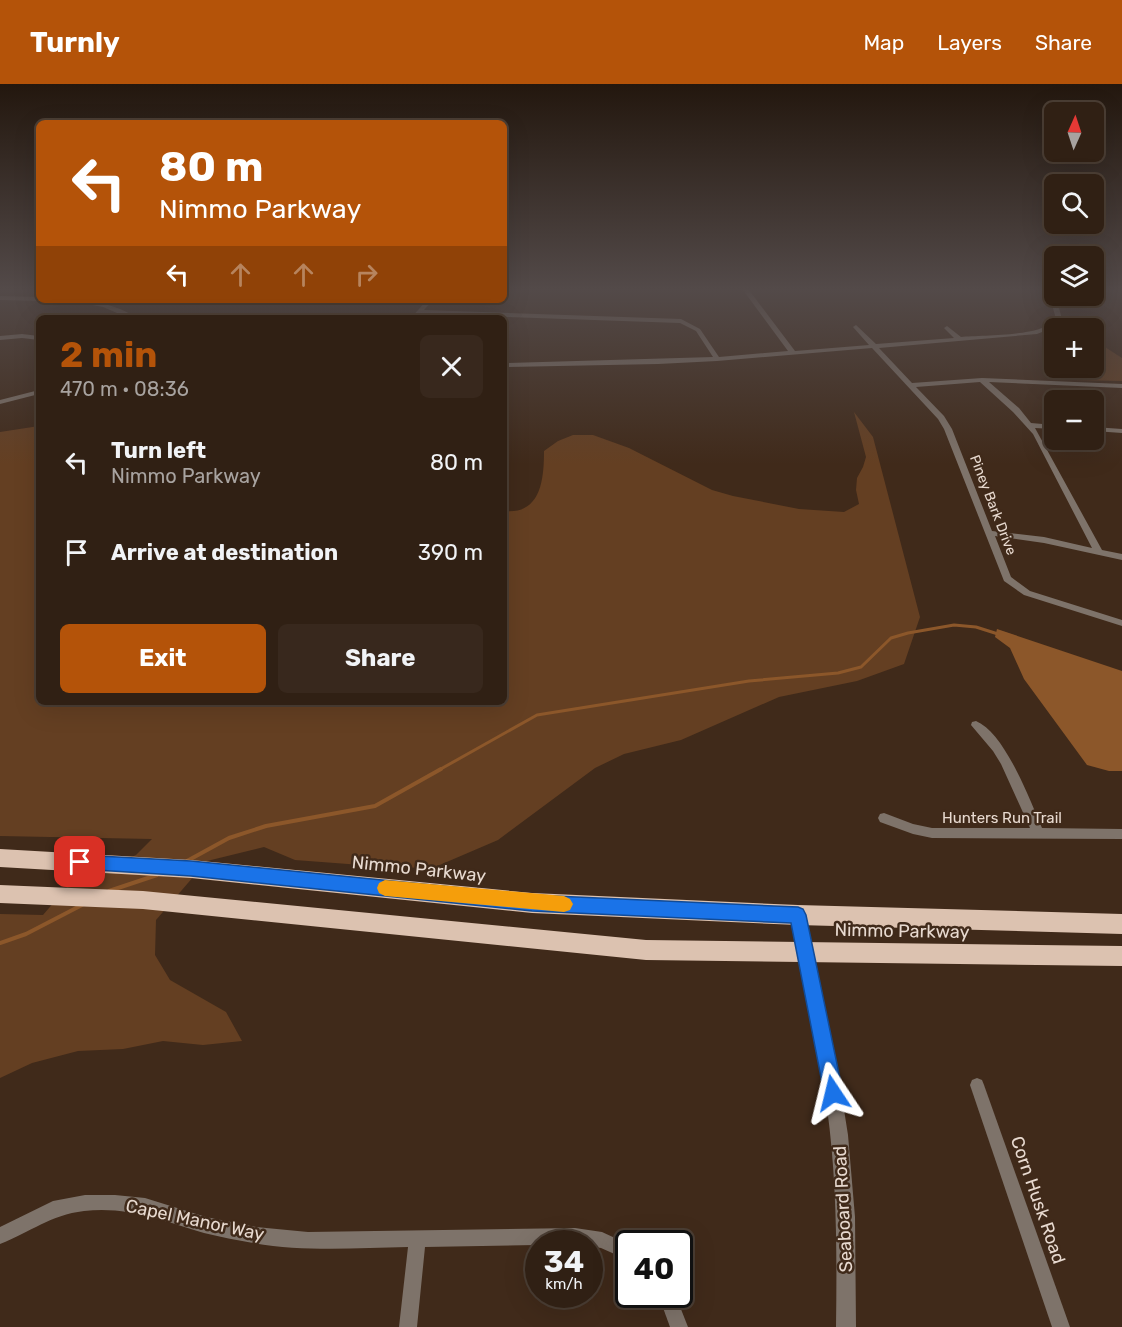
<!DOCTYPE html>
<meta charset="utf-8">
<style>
body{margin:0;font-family:Rubik,sans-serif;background:#38281d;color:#f1f3f6;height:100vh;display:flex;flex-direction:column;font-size:22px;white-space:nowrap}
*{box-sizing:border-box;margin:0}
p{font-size:20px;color:#a8a3a0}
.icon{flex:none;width:33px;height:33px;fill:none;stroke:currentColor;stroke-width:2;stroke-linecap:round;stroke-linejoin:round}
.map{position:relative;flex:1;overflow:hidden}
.details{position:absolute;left:36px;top:231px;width:471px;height:390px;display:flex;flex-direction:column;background:#302014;border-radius:9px;box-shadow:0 6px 24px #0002,0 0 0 2px #4b3e34}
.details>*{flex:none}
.banner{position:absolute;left:36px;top:36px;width:471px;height:183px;border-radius:9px;box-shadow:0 6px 24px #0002,0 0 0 2px #4b3e34;background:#b45309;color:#fff;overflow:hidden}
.needle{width:39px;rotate:3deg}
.tools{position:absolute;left:1044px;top:18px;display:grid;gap:12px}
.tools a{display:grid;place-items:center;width:60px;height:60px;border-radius:9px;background:#302014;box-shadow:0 6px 24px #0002,0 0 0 2px #4b3e34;font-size:30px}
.speed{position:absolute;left:525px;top:1146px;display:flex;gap:12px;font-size:30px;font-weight:700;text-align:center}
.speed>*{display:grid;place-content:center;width:78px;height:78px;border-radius:50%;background:#302014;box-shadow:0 6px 24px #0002,0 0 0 2px #4b3e34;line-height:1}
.speed small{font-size:15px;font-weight:400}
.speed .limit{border:3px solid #111;border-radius:9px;background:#fff;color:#111}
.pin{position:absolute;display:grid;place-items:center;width:51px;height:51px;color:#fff;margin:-26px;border-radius:12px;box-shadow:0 3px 9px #0006}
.me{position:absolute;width:66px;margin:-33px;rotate:350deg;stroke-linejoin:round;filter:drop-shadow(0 0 4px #0008)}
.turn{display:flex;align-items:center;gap:21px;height:126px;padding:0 24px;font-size:27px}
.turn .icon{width:78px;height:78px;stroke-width:2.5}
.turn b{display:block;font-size:42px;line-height:51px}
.lanes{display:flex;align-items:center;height:57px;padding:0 24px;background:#0003;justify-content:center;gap:30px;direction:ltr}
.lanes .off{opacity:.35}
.round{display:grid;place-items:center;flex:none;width:63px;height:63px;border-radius:9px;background:#38281d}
.overview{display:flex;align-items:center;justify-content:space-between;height:102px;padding:0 24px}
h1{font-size:36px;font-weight:700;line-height:45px;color:#b45309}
.cta{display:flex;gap:12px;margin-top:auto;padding:12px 24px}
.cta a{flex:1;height:69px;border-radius:9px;background:#b45309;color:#fff;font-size:24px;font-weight:700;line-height:69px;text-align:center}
.cta a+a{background:#38281d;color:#f1f3f6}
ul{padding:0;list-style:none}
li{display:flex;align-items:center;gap:18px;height:90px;padding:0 24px}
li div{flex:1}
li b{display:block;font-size:22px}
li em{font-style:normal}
header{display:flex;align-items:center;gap:36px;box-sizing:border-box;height:84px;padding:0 30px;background:#b45309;color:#fff}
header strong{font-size:28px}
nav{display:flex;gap:33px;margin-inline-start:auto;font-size:21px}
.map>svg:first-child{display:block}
.green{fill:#643f22}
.water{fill:#8c572a}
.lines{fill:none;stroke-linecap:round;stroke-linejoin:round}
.stream-far1{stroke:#8c572a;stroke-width:3}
.stream{stroke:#8c572a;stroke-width:4}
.minor{fill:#7e736a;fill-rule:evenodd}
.tertiary{fill:#7e736a;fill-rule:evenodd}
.trunk{fill:#dcc2b0;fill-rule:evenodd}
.route{fill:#1a73e8;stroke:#114b97;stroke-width:1.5}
.slow{fill:#f59e0b}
.labels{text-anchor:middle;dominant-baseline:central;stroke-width:5;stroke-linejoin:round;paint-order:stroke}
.far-street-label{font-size:14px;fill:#e8dad0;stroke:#402a1a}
.street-label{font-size:15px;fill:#e8dad0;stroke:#402a1a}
.near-street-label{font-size:18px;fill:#e8dad0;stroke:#402a1a}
</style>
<header>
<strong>Turnly</strong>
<nav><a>Map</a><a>Layers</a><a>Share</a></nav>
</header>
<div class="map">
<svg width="1122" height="1243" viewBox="0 0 1122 1243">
<rect width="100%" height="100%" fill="#402a1a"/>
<g class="green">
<polygon points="1094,256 1122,274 1122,297 1072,296 1064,284 1094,284"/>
<path d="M854,328L873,353L920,533L904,580L857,597L779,613L681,656L624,670L595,684L498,756L435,783L401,784L295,776L264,763L207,777L156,836L155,871L170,896L226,928L242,957L203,961L163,957L123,965L78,967L32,979L0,994V830L43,831L67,803L136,771L152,755L0,752V348L39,342V618H504V427C541,431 544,395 544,367L558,357L573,351H593L629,364L712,406L733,412L799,425L844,428L859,420L856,406L857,394L863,383L866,373Z"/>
</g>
<polygon class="water" points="997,545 1122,587 1122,687 1109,687 1087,681 1024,595 1010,564 995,553"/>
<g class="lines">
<polyline class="stream-far1" points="439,686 537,631 749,597 838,589 861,583 891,554 908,549 954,541 976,543 998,550"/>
<g class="stream">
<polyline points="187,777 229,754 266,742 375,722 441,685"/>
<polyline points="109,807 157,791"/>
<polyline points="0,859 26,850 82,821"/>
</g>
<g class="minor">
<path d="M743,206H749L795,267L869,261L853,243L856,241L876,260L954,254L944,244L947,242L961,253C982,251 1044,253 1056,235L1048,206H1054L1062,235L1057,242L1037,250L879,264L912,299L982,294L1122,300V304L989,298L1019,324L1031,339L1054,341V345L1035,344L1102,466L1122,470V476L1044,459L995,452L1011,493L1030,507L1122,536V542L1024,511L1004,497L944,345L938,335L872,264L717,277L658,280L504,283V279L713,273L696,247L680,239L421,230L417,234H411L427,216H433L424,226L681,235L700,245L719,273L788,267ZM980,298L1013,328L1033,350L1092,464L1044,453L992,447L952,345L944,332L916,303Z"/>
<polygon points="0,212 39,213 39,216 41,216 39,217 0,216"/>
<path d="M67,216C92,216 116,220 137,234H129L103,223Z"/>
<polygon points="22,250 39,252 39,256 22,254 0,256 0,252"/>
<polygon points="39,306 39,310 0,320 0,316"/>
<polygon points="1094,343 1122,345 1122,349 1094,347"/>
<path d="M976,637C1005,649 1030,716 1042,744L1122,745V755L932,754L913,750L880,738L878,734L880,730L884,729L913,740L932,744H1030L1001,680L993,667L971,641L972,638Z"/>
<polygon points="977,994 982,996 984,1001 1070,1243 1052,1243 970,1001 972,996"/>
<path d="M85,1111H115L145,1114L206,1133L256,1143L308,1148L575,1144L602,1148L628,1160V1176L601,1164L590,1162V1160L425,1163L417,1243H399L408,1163C357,1164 304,1168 253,1159C237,1156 220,1153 204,1149C163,1137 129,1122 84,1127C50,1131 31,1148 0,1160V1143L53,1117Z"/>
<polygon points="658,1210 675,1210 688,1243 670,1243"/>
</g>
<path class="tertiary" d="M798,824L803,826L805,831L836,975L848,1051L855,1133L856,1243H836C837,1170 837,1096 827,1024C818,959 803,895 791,831L793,826Z"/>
<g class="trunk">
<polygon points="0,765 191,776 532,809 798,821 1122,830 1122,850 798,841 532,829 191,794 0,783"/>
<polygon points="0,801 143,807 646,856 1122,862 1122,882 646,876 143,825 0,819"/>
</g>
</g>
<linearGradient id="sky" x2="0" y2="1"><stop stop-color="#23170e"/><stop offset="0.54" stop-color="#534a49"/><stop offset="1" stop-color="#534a49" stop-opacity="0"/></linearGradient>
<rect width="1122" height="380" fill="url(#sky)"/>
<polygon class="route" points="80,771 191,777 532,811 798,823 803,825 806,831 843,1009 840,1016 833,1019 826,1016 824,1009 791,839 532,827 191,792 80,785 74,783 72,778 74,773"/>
<polygon class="slow" points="385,796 564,812 570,815 573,820 570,826 564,828 385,812 379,809 377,804 379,799"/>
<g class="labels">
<g class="far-street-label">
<text transform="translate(993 421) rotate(69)">Piney Bark Drive</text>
</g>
<g class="street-label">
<text x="1002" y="734">Hunters Run Trail</text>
</g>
<g class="near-street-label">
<text transform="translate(419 785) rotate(6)">Nimmo Parkway</text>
<text transform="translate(902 847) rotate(1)">Nimmo Parkway</text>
<text transform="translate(1038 1116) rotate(71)">Corn Husk Road</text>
<text transform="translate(843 1125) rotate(-93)">Seaboard Road</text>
<text transform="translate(195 1136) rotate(12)">Capel Manor Way</text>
</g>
</g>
</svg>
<div class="tools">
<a><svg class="needle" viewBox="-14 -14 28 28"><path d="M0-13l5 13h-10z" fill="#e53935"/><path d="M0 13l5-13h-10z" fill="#a8a3a0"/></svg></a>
<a><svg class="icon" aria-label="search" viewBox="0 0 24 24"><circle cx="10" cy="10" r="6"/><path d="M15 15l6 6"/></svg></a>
<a><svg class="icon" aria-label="layers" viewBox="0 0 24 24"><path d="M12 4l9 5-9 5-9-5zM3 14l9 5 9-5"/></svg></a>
<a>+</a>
<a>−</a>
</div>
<div class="speed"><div>34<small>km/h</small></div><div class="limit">40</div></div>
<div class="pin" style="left:80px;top:778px;background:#d93025"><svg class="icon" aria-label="arrive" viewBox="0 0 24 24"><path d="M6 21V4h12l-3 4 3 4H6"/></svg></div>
<svg class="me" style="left:833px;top:1009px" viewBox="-20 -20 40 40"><path d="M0-17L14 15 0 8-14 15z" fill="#1a73e8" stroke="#fff" stroke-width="4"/></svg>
<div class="banner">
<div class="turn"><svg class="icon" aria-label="left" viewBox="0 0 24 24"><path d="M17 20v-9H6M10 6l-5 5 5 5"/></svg><div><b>80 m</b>Nimmo Parkway</div></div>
<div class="lanes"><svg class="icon" aria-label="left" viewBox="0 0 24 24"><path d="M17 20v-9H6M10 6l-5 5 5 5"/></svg><svg class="icon off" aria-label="ahead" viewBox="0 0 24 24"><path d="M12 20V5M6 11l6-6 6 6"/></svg><svg class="icon off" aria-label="ahead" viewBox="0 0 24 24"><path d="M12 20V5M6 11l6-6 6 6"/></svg><svg class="icon off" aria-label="right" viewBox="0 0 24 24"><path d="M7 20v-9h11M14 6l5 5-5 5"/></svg></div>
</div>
<section class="details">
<div class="overview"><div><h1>2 min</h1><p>470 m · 08:36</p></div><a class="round"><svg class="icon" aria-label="close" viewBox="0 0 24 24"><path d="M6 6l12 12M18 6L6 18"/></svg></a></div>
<ul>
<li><svg class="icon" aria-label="left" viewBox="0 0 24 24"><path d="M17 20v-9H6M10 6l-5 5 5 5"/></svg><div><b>Turn left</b><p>Nimmo Parkway</p></div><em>80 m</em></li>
<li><svg class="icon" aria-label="arrive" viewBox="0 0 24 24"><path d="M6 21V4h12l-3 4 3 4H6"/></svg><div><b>Arrive at destination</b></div><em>390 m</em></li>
</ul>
<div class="cta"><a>Exit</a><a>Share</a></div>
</section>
</div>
